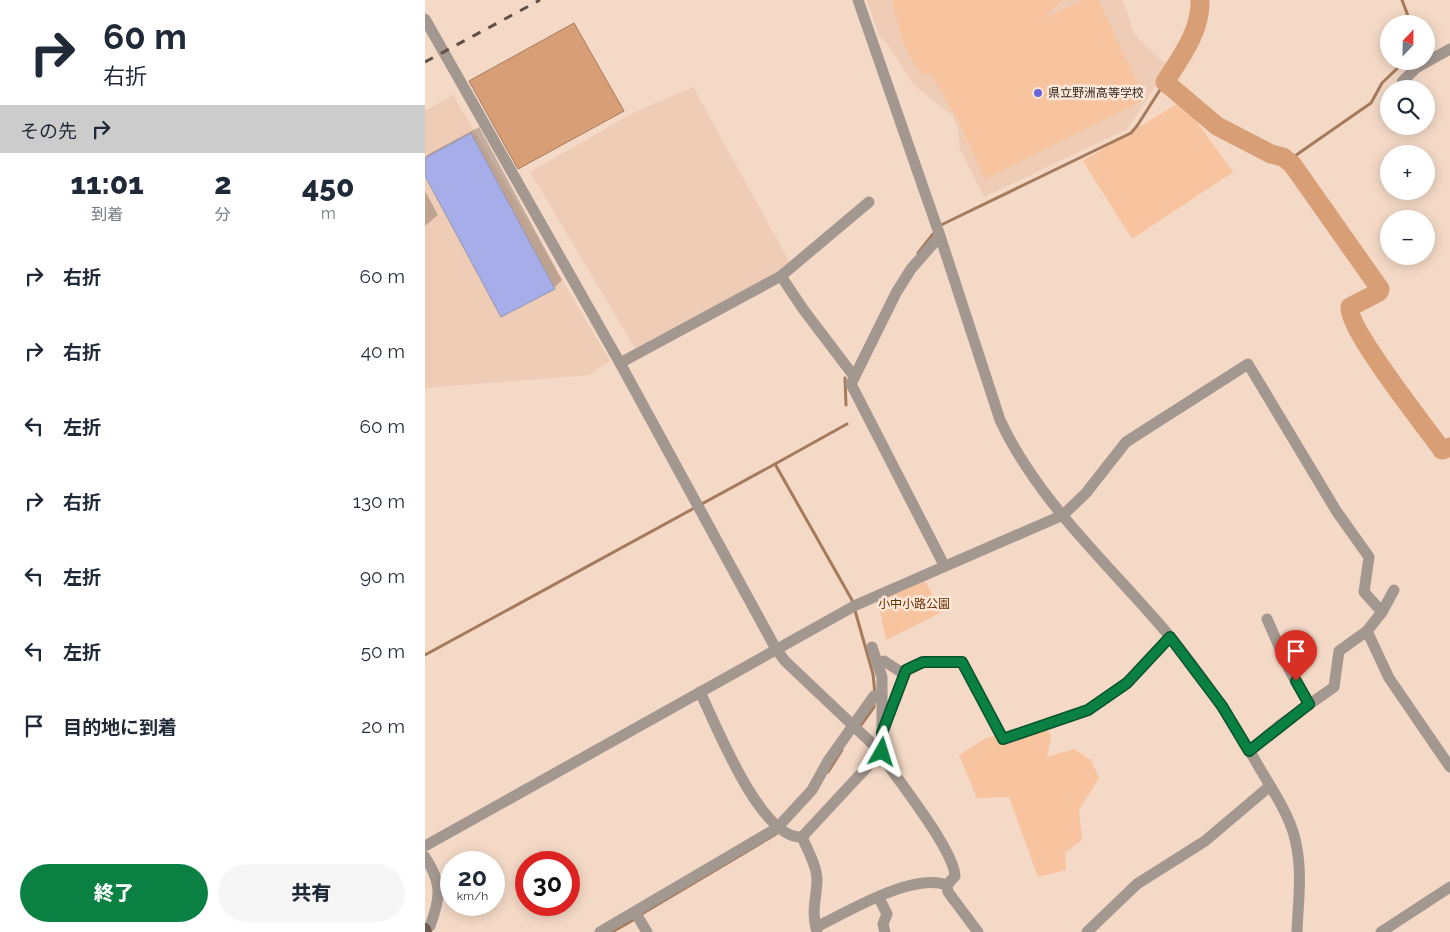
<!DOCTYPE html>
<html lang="ja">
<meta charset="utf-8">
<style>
body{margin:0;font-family:Raleway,"Noto Sans JP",sans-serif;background:#f6f6f7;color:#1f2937;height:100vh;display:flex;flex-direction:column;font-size:19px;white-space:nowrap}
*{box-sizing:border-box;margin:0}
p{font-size:16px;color:#747a83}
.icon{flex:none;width:28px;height:28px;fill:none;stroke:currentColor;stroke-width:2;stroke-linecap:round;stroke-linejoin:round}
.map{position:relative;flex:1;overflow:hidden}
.panel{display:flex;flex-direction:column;background:#fff;width:425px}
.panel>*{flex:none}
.top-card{background:#fff;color:#1f2937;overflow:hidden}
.needle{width:32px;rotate:22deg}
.controls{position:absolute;left:955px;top:15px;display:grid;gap:10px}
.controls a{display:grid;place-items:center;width:55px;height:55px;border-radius:50%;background:#fff;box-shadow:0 2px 12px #0003;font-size:25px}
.speed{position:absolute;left:15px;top:851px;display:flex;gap:10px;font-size:25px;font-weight:700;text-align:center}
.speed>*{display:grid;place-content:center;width:65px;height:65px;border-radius:50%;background:#fff;box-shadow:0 2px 12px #0003;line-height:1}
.speed small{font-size:12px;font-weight:400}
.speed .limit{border:8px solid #d22;background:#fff;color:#111}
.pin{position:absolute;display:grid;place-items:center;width:42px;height:42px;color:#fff;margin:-51px -21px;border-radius:50% 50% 50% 0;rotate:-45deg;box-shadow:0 0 5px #0007}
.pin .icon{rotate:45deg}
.me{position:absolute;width:55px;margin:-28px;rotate:6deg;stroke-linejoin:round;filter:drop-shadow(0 0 4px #0008)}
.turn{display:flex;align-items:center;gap:18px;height:105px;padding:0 20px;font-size:22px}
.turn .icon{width:65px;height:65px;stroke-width:2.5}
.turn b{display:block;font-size:35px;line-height:42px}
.then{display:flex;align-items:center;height:48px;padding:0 20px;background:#0003;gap:10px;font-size:19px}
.eta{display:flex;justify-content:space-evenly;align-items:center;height:85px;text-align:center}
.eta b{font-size:30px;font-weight:800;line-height:35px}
.primary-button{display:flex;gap:10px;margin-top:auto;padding:10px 20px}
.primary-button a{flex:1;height:58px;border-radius:30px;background:#0b8043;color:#fff;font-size:20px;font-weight:800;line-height:58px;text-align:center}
.primary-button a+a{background:#f6f6f7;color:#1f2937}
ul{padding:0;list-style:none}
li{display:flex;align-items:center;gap:15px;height:75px;padding:0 20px}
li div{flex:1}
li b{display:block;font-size:19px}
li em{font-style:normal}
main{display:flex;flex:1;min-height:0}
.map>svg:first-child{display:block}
.built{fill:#eeccb5}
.green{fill:#f8c39f}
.water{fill:#d89f77;stroke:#a67b5d}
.shadow{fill:#0003}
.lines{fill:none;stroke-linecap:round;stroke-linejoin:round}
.stream{stroke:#a67b5d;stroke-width:3}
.river{stroke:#d89f77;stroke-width:19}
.building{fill:#a6ade9;stroke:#9296b1}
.minor{stroke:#a39890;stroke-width:11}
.major{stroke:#715d4f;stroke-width:12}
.rail{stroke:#5e5046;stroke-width:3;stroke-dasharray:9 9;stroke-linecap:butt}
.route-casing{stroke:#07532c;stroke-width:12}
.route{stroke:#0b8043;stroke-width:9}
.poi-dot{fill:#6665de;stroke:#fee7d8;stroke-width:2}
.labels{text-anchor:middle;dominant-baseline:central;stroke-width:5;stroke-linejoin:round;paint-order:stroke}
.poi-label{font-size:12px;fill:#312720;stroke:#fee7d8;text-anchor:start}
.park-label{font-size:12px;fill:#653100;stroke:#fee7d8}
</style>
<main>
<section class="panel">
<div class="top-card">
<div class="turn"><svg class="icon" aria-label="right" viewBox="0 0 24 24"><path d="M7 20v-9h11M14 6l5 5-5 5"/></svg><div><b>60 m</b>右折</div></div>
<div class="then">その先<svg class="icon" aria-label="right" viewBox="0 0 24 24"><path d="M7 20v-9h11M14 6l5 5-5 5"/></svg></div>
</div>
<div class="eta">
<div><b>11:01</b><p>到着</p></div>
<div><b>2</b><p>分</p></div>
<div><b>450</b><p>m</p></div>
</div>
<ul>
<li><svg class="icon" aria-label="right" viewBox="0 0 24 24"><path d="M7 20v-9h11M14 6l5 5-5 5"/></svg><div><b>右折</b></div><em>60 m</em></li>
<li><svg class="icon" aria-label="right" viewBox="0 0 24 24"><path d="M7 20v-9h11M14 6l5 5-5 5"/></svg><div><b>右折</b></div><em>40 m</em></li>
<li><svg class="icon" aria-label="left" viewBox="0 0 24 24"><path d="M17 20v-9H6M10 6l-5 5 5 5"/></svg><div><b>左折</b></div><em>60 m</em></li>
<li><svg class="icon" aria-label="right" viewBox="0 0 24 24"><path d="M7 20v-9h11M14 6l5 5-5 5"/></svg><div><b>右折</b></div><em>130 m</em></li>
<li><svg class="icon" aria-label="left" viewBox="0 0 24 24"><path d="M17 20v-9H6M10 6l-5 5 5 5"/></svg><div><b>左折</b></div><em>90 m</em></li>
<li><svg class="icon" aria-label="left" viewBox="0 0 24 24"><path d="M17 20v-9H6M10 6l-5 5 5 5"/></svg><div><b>左折</b></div><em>50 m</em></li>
<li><svg class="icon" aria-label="arrive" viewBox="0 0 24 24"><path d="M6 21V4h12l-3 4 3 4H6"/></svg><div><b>目的地に到着</b></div><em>20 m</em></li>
</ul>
<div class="primary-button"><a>終了</a><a>共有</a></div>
</section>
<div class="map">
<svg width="1025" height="932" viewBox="0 0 1025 932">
<rect width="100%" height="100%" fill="#f4d9c6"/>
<g class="built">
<polygon points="442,0 698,0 709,34 737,61 745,65 702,129 559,197 535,149 533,128 527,115 489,85 462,43 454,36"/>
<polygon points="268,87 366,265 210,348 105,172 208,113"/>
<polygon points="28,95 185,361 164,375 0,388 0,111"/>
</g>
<g class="green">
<path d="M467,0H638L616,20L658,0H673L720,99L560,179L532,118L505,72L498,75C479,52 474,29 467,0Z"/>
<polygon points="757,101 808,172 707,239 658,161"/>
<polygon points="498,578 517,612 461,640 453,601"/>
<polygon points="618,722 626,736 622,757 649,749 666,760 674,778 654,810 657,840 640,853 641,870 613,877 584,797 552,798 534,755 561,738"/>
</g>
<polygon class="water" points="149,23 199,111 93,169 44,81"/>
<g class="shadow">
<polygon points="54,127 137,280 129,288 0,173 2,155"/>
<polygon points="0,191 13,215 0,226"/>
</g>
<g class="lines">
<g class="stream">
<polyline points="977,0 986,24"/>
<polyline points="864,160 946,103 957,83 980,61"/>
<polyline points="516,225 706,133 712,126 740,82"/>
<polyline points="493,253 508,234"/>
<polyline points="420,378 421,405"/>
<polyline points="422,424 350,464 427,600 448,674 450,694"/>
<polyline points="0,655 350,464"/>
<polyline points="436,725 449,707 449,703"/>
<polyline points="403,772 417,750"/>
<polyline points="215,915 351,834"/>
<polyline points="187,932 210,919"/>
</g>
<path class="river" d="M775,0C776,31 756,57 740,82L792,126L846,154L858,157L867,164L955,289L954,292L925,307C922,329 1001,427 1017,450L1025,447"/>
</g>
<polygon class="building" points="46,133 130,289 76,317 0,176 0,158"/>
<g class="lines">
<g class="minor">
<path d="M433,0L515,236L575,420C614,504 688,568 747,639C780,679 808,722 834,767C849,793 868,819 872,849C877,876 873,904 872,932"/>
<path d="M0,19L195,363L351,649L360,661L456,752L377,837C336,840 291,725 275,692"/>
<polyline points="977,82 991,68 1025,49"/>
<polyline points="515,236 486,269 471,293 426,384 519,565"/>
<polyline points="356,276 444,202"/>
<polyline points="195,363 356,276 378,309 428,375"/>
<polyline points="957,612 969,590"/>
<polyline points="842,619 864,669 884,705"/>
<path d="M447,647L457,677V752L461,762C477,785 529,851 530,876L522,885L523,892L553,932"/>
<polyline points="452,664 459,661 479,674"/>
<path d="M457,733L481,670C497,658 518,662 537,662L578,739L663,710L702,683L745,637"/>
<polyline points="824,751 855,725 909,687 914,651 942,631"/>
<path d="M377,837C383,851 392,866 392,881C391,902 386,911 392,932"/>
<polyline points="0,846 431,605 638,515 661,493 701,442 823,364 912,512 944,557 939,592 957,612 942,631 964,678 1025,767"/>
<path d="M0,857C17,883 16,897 5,926L0,928"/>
<polyline points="454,898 462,914 458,924 460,932"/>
<polyline points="210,912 222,932"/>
<path d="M391,927C423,912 487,872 522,885"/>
<polyline points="175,932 352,828 387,790 403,761 449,696 457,696"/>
<polyline points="662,932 712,884 780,841 845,786"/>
<polyline points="956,932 1025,887"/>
</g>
<polyline class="major" points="0,929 1,932"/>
<polyline class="rail" points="0,62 115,0"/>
</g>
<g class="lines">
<g class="route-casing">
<polyline id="route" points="457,752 457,733 481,670 498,662 537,662 578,739 663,710 702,683 745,637 797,706 824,751 884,704 871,681"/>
</g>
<use href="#route" class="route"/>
</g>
<circle class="poi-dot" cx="613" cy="93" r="5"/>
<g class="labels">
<g class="poi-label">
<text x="623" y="93">県立野洲高等学校</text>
</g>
<g class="park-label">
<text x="489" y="604">小中小路公園</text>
</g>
</g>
</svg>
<div class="controls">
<a><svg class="needle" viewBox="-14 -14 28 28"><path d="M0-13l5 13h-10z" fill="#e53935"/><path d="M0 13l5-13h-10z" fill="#747a83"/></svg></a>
<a><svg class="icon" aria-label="search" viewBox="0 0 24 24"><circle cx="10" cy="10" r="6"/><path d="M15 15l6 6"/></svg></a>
<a>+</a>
<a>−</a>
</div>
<div class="speed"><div>20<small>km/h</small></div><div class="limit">30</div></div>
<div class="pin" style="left:871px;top:681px;background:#d93025"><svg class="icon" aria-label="arrive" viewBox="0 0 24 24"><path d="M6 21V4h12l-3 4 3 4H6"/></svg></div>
<svg class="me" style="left:457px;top:752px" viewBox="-20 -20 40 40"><path d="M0-17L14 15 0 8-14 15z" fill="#0b8043" stroke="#fff" stroke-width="4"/></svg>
</div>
</main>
